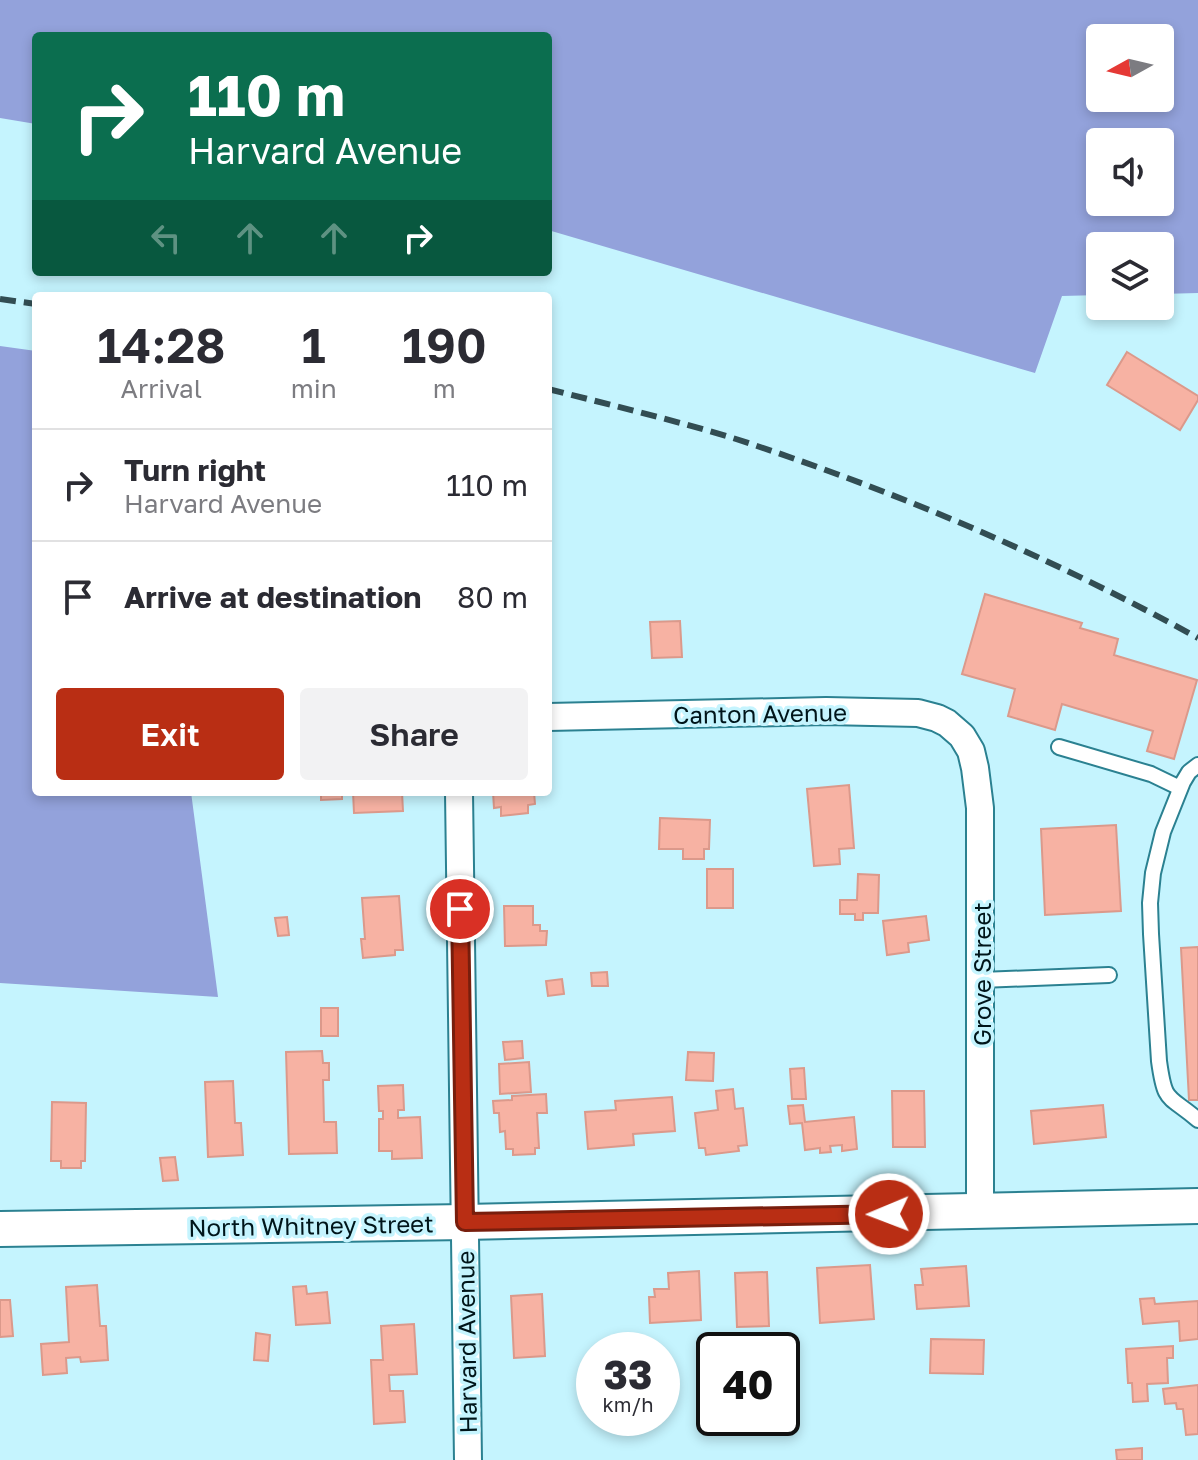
<!DOCTYPE html>
<style>
body{margin:0;font-family:"Golos Text",sans-serif;background:#f2f2f3;color:#2b2b33;height:100vh;display:flex;flex-direction:column;font-size:30px;white-space:nowrap}
*{box-sizing:border-box;margin:0}
p{font-size:26px;color:#7c7c81}
.icon{flex:none;width:44px;height:44px;fill:none;stroke:currentColor;stroke-width:2;stroke-linecap:round;stroke-linejoin:round}
.map{position:relative;flex:1;overflow:hidden}
.panel{position:absolute;left:32px;top:292px;width:520px;height:504px;display:flex;flex-direction:column;background:#fff;border-radius:8px;box-shadow:0 4px 12px #0003}
.panel>*{flex:none}
.banner{position:absolute;left:32px;top:32px;width:520px;height:244px;border-radius:8px;box-shadow:0 4px 12px #0003;background:#0b6e4f;color:#fff;overflow:hidden}
.needle{width:52px;rotate:262deg}
.buttons{position:absolute;left:1086px;top:24px;display:grid;gap:16px}
.buttons a{display:grid;place-items:center;width:88px;height:88px;border-radius:8px;background:#fff;box-shadow:0 4px 12px #0003;font-size:40px}
.speed{position:absolute;left:576px;top:1332px;display:flex;gap:16px;font-size:40px;font-weight:700;text-align:center}
.speed>*{display:grid;place-content:center;width:104px;height:104px;border-radius:50%;background:#fff;box-shadow:0 4px 12px #0003;line-height:1}
.speed small{font-size:20px;font-weight:400}
.speed .limit{border:4px solid #111;border-radius:12px;background:#fff;color:#111}
.pin{position:absolute;display:grid;place-items:center;width:68px;height:68px;color:#fff;margin:-34px;border:4px solid #fff;border-radius:50%;box-shadow:0 2px 8px #0007}
.me{position:absolute;width:88px;margin:-44px;rotate:269deg;stroke-linejoin:round;filter:drop-shadow(0 0 6px #0008)}
.turn{display:flex;align-items:center;gap:28px;height:168px;padding:0 24px;font-size:36px}
.turn .icon{width:104px;height:104px;stroke-width:2.5}
.turn b{display:block;font-size:56px;line-height:68px}
.lanes{display:flex;align-items:center;height:76px;padding:0 24px;background:#0003;justify-content:center;gap:40px;direction:ltr}
.lanes .off{opacity:.35}
.eta{display:flex;justify-content:space-evenly;align-items:center;height:136px;text-align:center}
.eta b{font-size:48px;font-weight:600;line-height:56px}
.action{display:flex;gap:16px;margin-top:auto;padding:16px 24px}
.action a{flex:1;height:92px;border-radius:8px;background:#b92e14;color:#fff;font-size:32px;font-weight:600;line-height:92px;text-align:center}
.action a+a{background:#f2f2f3;color:#2b2b33}
ul{padding:0;list-style:none}
li{display:flex;align-items:center;gap:24px;height:112px;padding:0 24px;border-top:2px solid #e1e1e2}
li div{flex:1}
li b{display:block;font-size:30px}
li em{font-style:normal}
.map>svg:first-child{display:block}
.forest{fill:#93a2db;fill-rule:evenodd}
.building{fill:#f7b2a3;stroke:#db998b;stroke-width:2}
.lines{fill:none;stroke-linecap:round;stroke-linejoin:round}
.service-casing{stroke:#2b8191;stroke-width:18}
.minor-casing{stroke:#2b8191;stroke-width:30}
.tertiary-casing{stroke:#2b8191;stroke-width:38}
.service{stroke:#fff;stroke-width:14}
.minor{stroke:#fff;stroke-width:26}
.tertiary{stroke:#fff;stroke-width:34}
.rail{stroke:#324d53;stroke-width:6;stroke-dasharray:16 8;stroke-linecap:butt}
.route-casing{stroke:#781e0d;stroke-width:20}
.route{stroke:#b92e14;stroke-width:14}
.labels{text-anchor:middle;dominant-baseline:central;stroke-width:7;stroke-linejoin:round;paint-order:stroke}
.street-label{font-size:24px;fill:#00151a;stroke:#c5f4fe}
</style>
<div class="map">
<svg width="1198" height="1460" viewBox="0 0 1198 1460">
<rect width="100%" height="100%" fill="#c5f4fe"/>
<g class="forest">
<path d="M0,0H1198V293L1160,294V246H1100V295L1062,296L1035,373L548,230V36H36V124L0,118ZM1100,38H1160V98H1100ZM1100,142H1160V202H1100Z"/>
<polygon points="0,346 36,351 36,792 191,792 218,997 0,983"/>
</g>
<g class="building">
<polygon points="1127,352 1198,396 1198,400 1180,430 1107,385"/>
<polygon points="985,594 1082,623 1080,628 1118,639 1114,655 1197,680 1174,759 1147,751 1153,731 1062,704 1055,730 1008,716 1015,689 962,674"/>
<polygon points="680,621 682,657 652,658 650,622"/>
<polygon points="849,785 854,848 839,849 840,864 814,866 807,789"/>
<polygon points="321,792 402,792 403,811 354,813 353,792 342,792 342,799 321,800"/>
<polygon points="493,792 534,792 535,804 528,805 528,813 501,816 501,807 494,808"/>
<polygon points="660,818 710,820 709,849 704,849 704,859 683,859 683,849 659,849"/>
<polygon points="1116,825 1121,911 1045,915 1041,829"/>
<rect x="707" y="869" width="26" height="39"/>
<polygon points="858,874 879,875 878,913 863,913 863,920 855,920 855,914 840,914 840,900 857,900"/>
<polygon points="399,896 403,950 395,950 395,955 363,958 361,939 365,939 362,898"/>
<polygon points="504,906 533,906 533,925 540,925 540,931 547,931 546,945 505,946"/>
<polygon points="926,916 929,940 908,943 909,952 887,955 883,921"/>
<polygon points="287,917 289,935 278,936 275,918"/>
<polygon points="1198,947 1198,1100 1189,1100 1181,948"/>
<polygon points="607,972 608,986 592,986 591,973"/>
<polygon points="562,979 564,994 548,996 546,981"/>
<rect x="321" y="1008" width="17" height="28"/>
<polygon points="522,1041 523,1058 505,1060 503,1042"/>
<polygon points="322,1051 323,1063 329,1063 329,1080 323,1080 324,1122 336,1122 337,1153 289,1154 286,1052"/>
<polygon points="688,1052 714,1053 713,1081 686,1080"/>
<polygon points="529,1062 531,1092 500,1094 499,1064"/>
<polygon points="804,1068 806,1099 792,1099 790,1069"/>
<polygon points="233,1081 235,1123 241,1123 243,1155 208,1157 205,1082"/>
<polygon points="403,1085 404,1110 398,1110 398,1118 420,1117 422,1158 392,1159 392,1151 379,1151 379,1119 383,1119 383,1111 379,1111 378,1086"/>
<polygon points="733,1089 735,1109 743,1108 747,1145 738,1146 739,1151 706,1155 705,1148 699,1148 695,1113 718,1110 716,1091"/>
<polygon points="892,1091 924,1091 925,1147 893,1147"/>
<polygon points="546,1094 547,1113 537,1113 539,1148 535,1148 535,1154 513,1155 513,1149 506,1149 505,1131 500,1132 499,1113 494,1113 493,1101 512,1100 512,1096"/>
<polygon points="672,1097 675,1131 633,1134 634,1145 588,1149 585,1112 616,1110 615,1101"/>
<polygon points="52,1102 86,1103 85,1161 81,1161 81,1168 61,1168 61,1161 51,1161"/>
<polygon points="803,1105 805,1122 854,1117 857,1149 842,1151 842,1145 830,1146 831,1152 820,1153 820,1148 805,1150 802,1123 790,1124 788,1106"/>
<polygon points="1103,1105 1106,1137 1034,1144 1031,1111"/>
<polygon points="175,1157 178,1180 163,1181 160,1158"/>
<polygon points="870,1265 874,1319 820,1323 817,1268"/>
<polygon points="966,1266 969,1306 917,1309 915,1285 923,1285 921,1269"/>
<polygon points="699,1271 701,1320 650,1323 649,1297 655,1297 654,1289 669,1289 668,1273"/>
<polygon points="767,1272 769,1326 737,1327 735,1273"/>
<polygon points="97,1285 100,1326 106,1326 108,1360 81,1362 80,1357 66,1358 67,1373 43,1375 41,1344 69,1342 66,1287"/>
<polygon points="306,1286 307,1294 327,1292 330,1323 296,1325 293,1287"/>
<polygon points="542,1294 545,1356 514,1358 511,1296"/>
<polygon points="1154,1298 1155,1304 1198,1301 1198,1339 1180,1341 1179,1321 1143,1324 1140,1299"/>
<polygon points="0,1300 10,1300 13,1336 0,1337"/>
<polygon points="414,1324 417,1374 389,1375 390,1391 403,1391 405,1422 374,1424 371,1360 383,1360 381,1326"/>
<polygon points="256,1333 270,1335 268,1361 254,1360"/>
<polygon points="931,1339 984,1340 983,1374 930,1373"/>
<polygon points="1173,1346 1173,1358 1167,1358 1168,1383 1147,1384 1148,1401 1133,1402 1132,1383 1128,1383 1126,1349"/>
<polygon points="1198,1385 1198,1434 1186,1435 1183,1409 1177,1409 1176,1403 1165,1404 1163,1389"/>
<polygon points="587,1392 594,1392 594,1409 589,1410"/>
<polygon points="1142,1448 1142,1460 1117,1460 1116,1450"/>
</g>
<g class="lines">
<g class="service-casing">
<g id="service">
<polyline points="1059,747 1151,774 1180,788"/>
<path d="M1198,765L1189,772L1183,782L1163,832L1153,873L1150,903L1151,934L1159,1061C1165,1105 1168,1094 1198,1120"/>
<polyline points="981,980 1109,975"/>
</g>
</g>
<g class="minor-casing">
<g id="minor">
<polyline points="548,717 826,711 918,713 937,718 947,723 962,736 971,751 975,768 980,808 980,1212"/>
<polyline points="459,792 468,1460"/>
</g>
</g>
<g class="tertiary-casing">
<polyline id="tertiary" points="0,1229 465,1222 1198,1206"/>
</g>
<use href="#service" class="service"/>
<use href="#minor" class="minor"/>
<use href="#tertiary" class="tertiary"/>
<g class="rail">
<polyline points="0,299 36,304"/>
<path d="M548,389C611,405 674,420 736,439C895,491 1051,557 1198,638"/>
</g>
</g>
<g class="lines">
<g class="route-casing">
<polyline id="route" points="460,909 465,1222 889,1214"/>
</g>
<use href="#route" class="route"/>
</g>
<g class="labels">
<g class="street-label">
<text transform="translate(760 713) rotate(-1)">Canton Avenue</text>
<text transform="translate(981 974) rotate(-90)">Grove Street</text>
<text transform="translate(311 1225) rotate(-1)">North Whitney Street</text>
<text transform="translate(466 1342) rotate(-91)">Harvard Avenue</text>
</g>
</g>
</svg>
<div class="buttons">
<a><svg class="needle" viewBox="-14 -14 28 28"><path d="M0-13l5 13h-10z" fill="#e53935"/><path d="M0 13l5-13h-10z" fill="#7c7c81"/></svg></a>
<a><svg class="icon" aria-label="sound" viewBox="0 0 24 24"><path d="M4 9h4l5-4v14l-5-4H4zM17 9q2 3 0 6"/></svg></a>
<a><svg class="icon" aria-label="layers" viewBox="0 0 24 24"><path d="M12 4l9 5-9 5-9-5zM3 14l9 5 9-5"/></svg></a>
</div>
<div class="speed"><div>33<small>km/h</small></div><div class="limit">40</div></div>
<div class="pin" style="left:460px;top:909px;background:#d93025"><svg class="icon" aria-label="arrive" viewBox="0 0 24 24"><path d="M6 21V4h12l-3 4 3 4H6"/></svg></div>
<svg class="me" style="left:889px;top:1214px" viewBox="-20 -20 40 40"><circle r="17" fill="#b92e14" stroke="#fff" stroke-width="3"/><path d="M0-11L8 9 0 5-8 9z" fill="#fff"/></svg>
<div class="banner">
<div class="turn"><svg class="icon" aria-label="right" viewBox="0 0 24 24"><path d="M7 20v-9h11M14 6l5 5-5 5"/></svg><div><b>110 m</b>Harvard Avenue</div></div>
<div class="lanes"><svg class="icon off" aria-label="left" viewBox="0 0 24 24"><path d="M17 20v-9H6M10 6l-5 5 5 5"/></svg><svg class="icon off" aria-label="ahead" viewBox="0 0 24 24"><path d="M12 20V5M6 11l6-6 6 6"/></svg><svg class="icon off" aria-label="ahead" viewBox="0 0 24 24"><path d="M12 20V5M6 11l6-6 6 6"/></svg><svg class="icon" aria-label="right" viewBox="0 0 24 24"><path d="M7 20v-9h11M14 6l5 5-5 5"/></svg></div>
</div>
<section class="panel">
<div class="eta">
<div><b>14:28</b><p>Arrival</p></div>
<div><b>1</b><p>min</p></div>
<div><b>190</b><p>m</p></div>
</div>
<ul>
<li><svg class="icon" aria-label="right" viewBox="0 0 24 24"><path d="M7 20v-9h11M14 6l5 5-5 5"/></svg><div><b>Turn right</b><p>Harvard Avenue</p></div><em>110 m</em></li>
<li><svg class="icon" aria-label="arrive" viewBox="0 0 24 24"><path d="M6 21V4h12l-3 4 3 4H6"/></svg><div><b>Arrive at destination</b></div><em>80 m</em></li>
</ul>
<div class="action"><a>Exit</a><a>Share</a></div>
</section>
</div>
